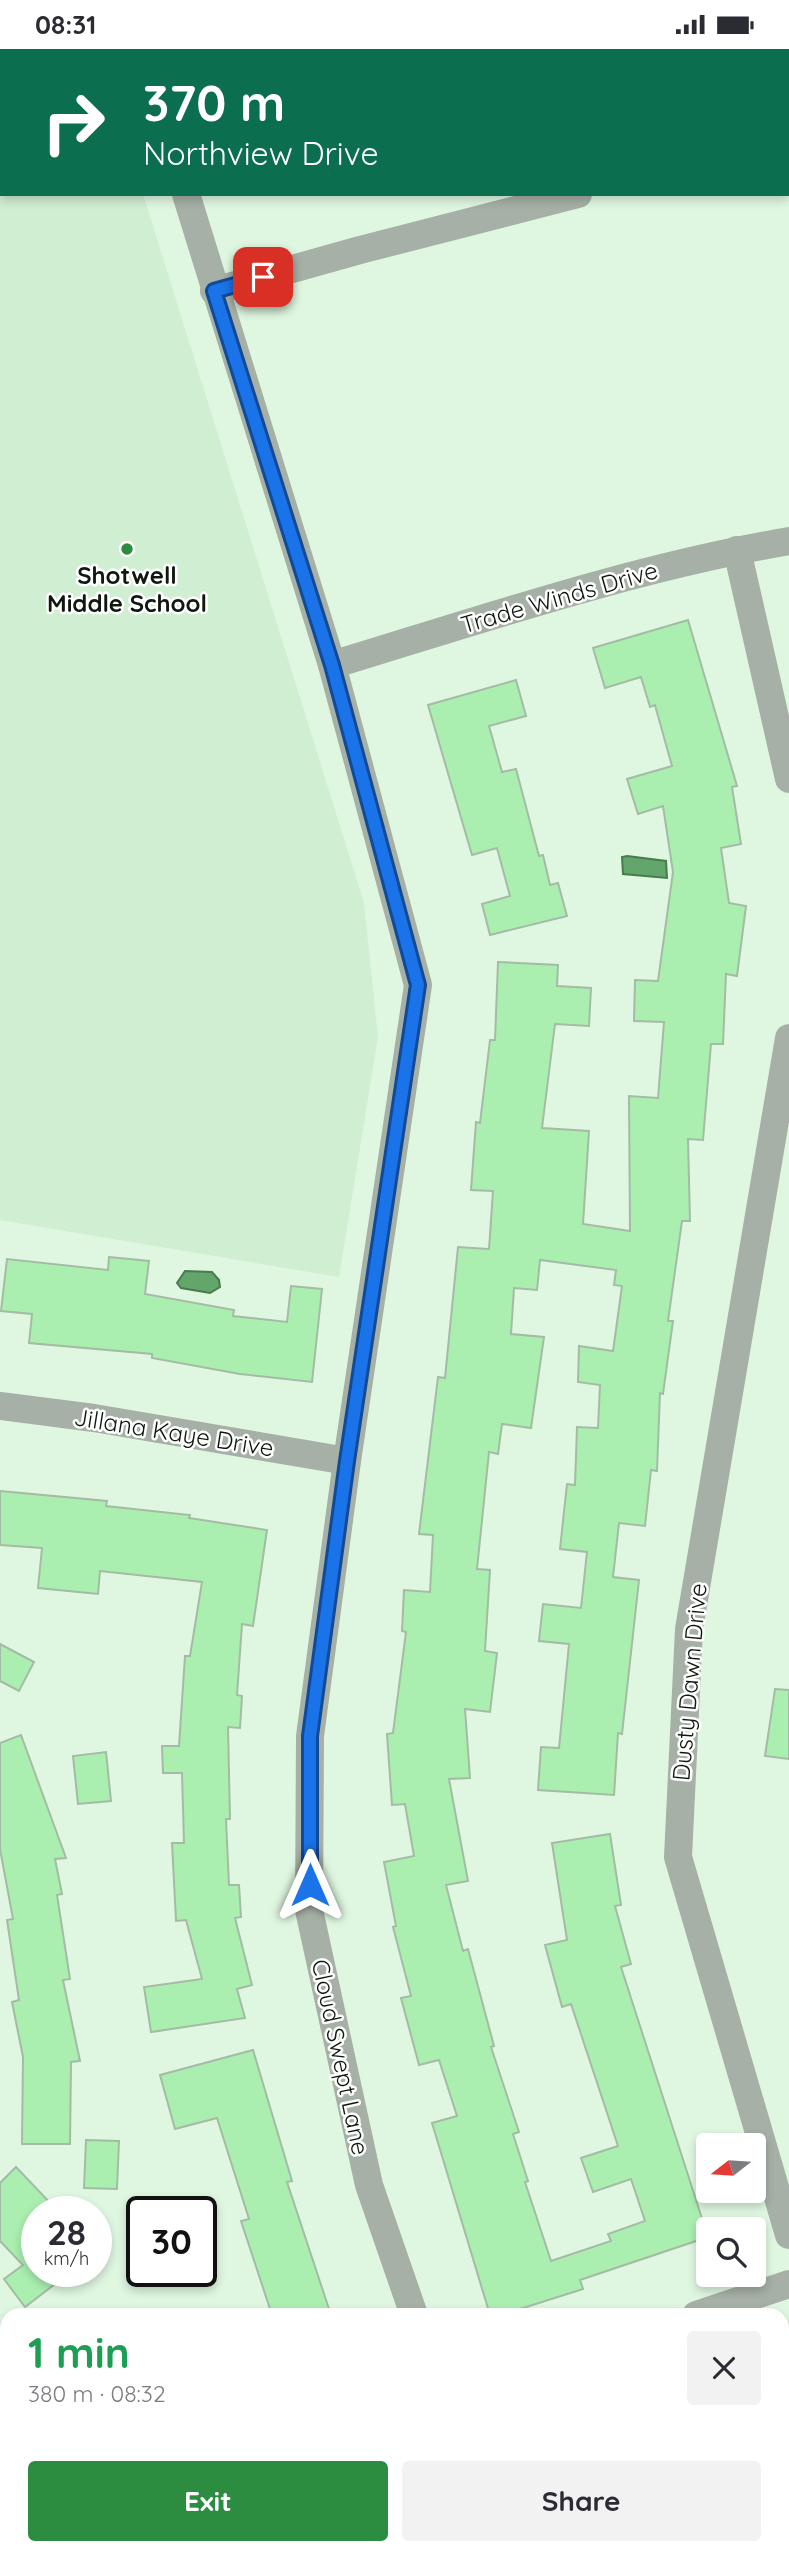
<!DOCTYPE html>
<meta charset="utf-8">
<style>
body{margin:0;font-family:Quicksand,sans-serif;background:#f2f2f3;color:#2b2b33;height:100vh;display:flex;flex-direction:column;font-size:26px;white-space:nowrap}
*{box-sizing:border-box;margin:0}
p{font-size:23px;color:#7c7c81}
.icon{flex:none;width:38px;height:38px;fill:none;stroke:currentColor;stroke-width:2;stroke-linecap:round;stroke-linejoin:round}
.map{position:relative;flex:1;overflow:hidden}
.sheet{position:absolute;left:0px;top:2259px;width:789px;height:247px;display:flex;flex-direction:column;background:#fff;border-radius:21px 21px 0 0;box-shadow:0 4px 10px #0003}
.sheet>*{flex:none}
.banner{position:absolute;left:0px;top:0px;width:789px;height:147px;box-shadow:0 4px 10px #0003;background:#0b6e4f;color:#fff;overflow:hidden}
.needle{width:46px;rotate:253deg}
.tools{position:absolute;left:696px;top:2084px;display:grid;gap:14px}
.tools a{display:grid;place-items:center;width:70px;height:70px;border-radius:7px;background:#fff;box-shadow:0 4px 10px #0003;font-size:35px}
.speed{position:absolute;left:21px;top:2147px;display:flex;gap:14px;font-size:35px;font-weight:700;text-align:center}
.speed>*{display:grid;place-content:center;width:91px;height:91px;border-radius:50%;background:#fff;box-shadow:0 4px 10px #0003;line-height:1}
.speed small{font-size:18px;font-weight:400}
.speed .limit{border:4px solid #111;border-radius:10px;background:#fff;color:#111}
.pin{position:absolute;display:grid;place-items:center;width:60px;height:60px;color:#fff;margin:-30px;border-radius:14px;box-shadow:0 4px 10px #0006}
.me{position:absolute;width:77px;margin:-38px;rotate:0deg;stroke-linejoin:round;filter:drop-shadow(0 0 5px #0008)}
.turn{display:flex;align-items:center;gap:24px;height:147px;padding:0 28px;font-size:32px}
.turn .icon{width:91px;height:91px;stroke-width:2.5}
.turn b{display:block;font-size:49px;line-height:60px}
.round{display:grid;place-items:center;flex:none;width:74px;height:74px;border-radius:7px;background:#f2f2f3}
.head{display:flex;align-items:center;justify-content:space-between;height:119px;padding:0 28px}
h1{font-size:42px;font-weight:700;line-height:52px;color:#1e9e55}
.cta{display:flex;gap:14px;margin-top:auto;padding:14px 28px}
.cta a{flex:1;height:80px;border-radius:7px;background:#2c8c40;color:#fff;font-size:28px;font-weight:700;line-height:80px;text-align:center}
.cta a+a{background:#f2f2f3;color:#2b2b33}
.status{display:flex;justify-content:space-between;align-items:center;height:49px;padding:0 35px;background:#fff;direction:ltr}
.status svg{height:19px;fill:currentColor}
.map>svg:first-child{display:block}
.built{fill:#d0eed2}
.water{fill:#63a66b;stroke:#4a7b4f;stroke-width:2}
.building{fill:#aaefb0;stroke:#a4bba5;stroke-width:2}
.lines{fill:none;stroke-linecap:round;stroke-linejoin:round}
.street{stroke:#a6b0a6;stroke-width:28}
.secondary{stroke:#829183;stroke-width:38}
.route-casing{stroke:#114b97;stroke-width:18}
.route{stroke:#1a73e8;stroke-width:12}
.poi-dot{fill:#2c8c40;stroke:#fff;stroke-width:2.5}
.labels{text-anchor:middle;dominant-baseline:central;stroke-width:5;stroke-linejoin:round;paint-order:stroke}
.poi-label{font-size:24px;font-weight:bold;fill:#0f170f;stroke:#fff}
.street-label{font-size:24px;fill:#0f170f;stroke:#fff}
</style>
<div class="status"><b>08:31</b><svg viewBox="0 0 49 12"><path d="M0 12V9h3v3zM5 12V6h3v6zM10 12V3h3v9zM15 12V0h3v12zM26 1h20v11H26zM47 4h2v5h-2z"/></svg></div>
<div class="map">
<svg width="789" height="2505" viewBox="0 0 789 2505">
<rect width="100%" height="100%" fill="#dff7e1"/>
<polygon class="built" points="0,124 2,124 2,145 143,145 364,854 378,988 339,1228 0,1171"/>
<g class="water">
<polygon points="627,807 666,812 667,829 623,825 622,808"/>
<polygon points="185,1222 212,1223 219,1231 220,1238 210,1244 181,1239 177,1234"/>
</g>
<g class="building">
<polygon points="688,571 737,737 732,738 741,795 721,799 729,854 746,857 737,927 726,925 723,995 711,995 703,1091 688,1090 690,1172 682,1172 668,1272 673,1272 663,1345 660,1344 657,1422 651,1421 645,1477 619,1474 613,1528 639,1531 622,1685 618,1684 614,1746 538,1741 541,1698 559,1699 569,1595 539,1592 543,1555 581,1559 587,1503 560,1500 567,1435 575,1436 577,1378 598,1379 600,1336 578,1333 579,1297 613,1302 622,1237 614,1236 616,1221 540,1211 537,1241 514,1239 511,1285 544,1288 531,1379 502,1375 498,1405 489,1403 477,1520 490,1521 485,1602 497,1604 490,1663 465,1660 470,1729 449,1730 468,1832 446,1836 463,1902 468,1900 494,1997 491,1998 519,2083 513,2085 528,2132 525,2133 551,2212 611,2192 608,2185 645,2172 631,2130 593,2143 581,2109 618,2097 571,1955 562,1958 545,1896 567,1891 552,1794 610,1785 621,1856 615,1857 631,1915 621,1918 708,2188 580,2231 583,2240 501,2266 490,2266 432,2074 457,2067 439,2011 419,2016 401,1949 411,1947 393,1878 396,1877 384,1813 414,1807 405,1755 392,1756 387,1685 393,1684 406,1583 402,1582 404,1541 430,1543 433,1486 419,1485 438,1328 445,1329 458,1198 489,1200 493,1142 471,1141 476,1073 480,1074 490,991 495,991 498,913 558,916 557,937 591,939 589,977 555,975 542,1079 589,1082 583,1175 630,1182 629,1047 658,1049 664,973 634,972 635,931 658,932 673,823 663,757 638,765 627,730 672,717 655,656 650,658 641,628 605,639 593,599"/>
<polygon points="516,631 526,667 489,677 502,723 516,720 539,807 543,806 550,836 558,834 567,867 490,886 482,855 510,847 497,799 472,806 428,656"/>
<polygon points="109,1208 149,1212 145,1245 234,1261 233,1267 287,1273 291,1237 322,1240 312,1333 240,1325 152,1309 152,1305 29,1294 32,1265 1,1262 7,1210 108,1221"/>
<polygon points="0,1442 107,1452 106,1457 190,1466 189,1469 267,1481 253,1577 242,1575 237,1646 242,1647 240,1679 228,1678 230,1770 226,1770 229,1836 239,1836 241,1868 235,1869 252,1936 237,1940 245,1969 151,1983 144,1938 202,1930 186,1871 176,1872 172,1794 184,1794 182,1724 163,1724 162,1697 179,1697 185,1607 190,1607 202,1533 100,1522 98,1545 38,1539 42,1499 0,1496"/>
<polygon points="0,1595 34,1613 19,1642 0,1632"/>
<polygon points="775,1640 789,1641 789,1710 765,1707"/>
<polygon points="21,1686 66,1809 55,1810 62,1845 57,1846 70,1930 63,1931 80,2012 71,2013 70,2095 22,2095 23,2008 12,1953 19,1951 7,1871 13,1870 0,1800 0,1694"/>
<polygon points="106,1703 111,1752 78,1755 73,1707"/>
<polygon points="253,2001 292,2132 287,2133 331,2266 272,2266 241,2172 249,2170 217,2069 175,2080 160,2026"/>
<polygon points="86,2091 119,2092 117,2140 84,2139"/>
<polygon points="16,2118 54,2158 49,2163 37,2163 37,2222 72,2222 25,2258 4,2230 23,2216 0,2192 0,2134"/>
</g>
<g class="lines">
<g class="street">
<polyline points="142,0 143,2"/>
<polyline points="788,104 789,104"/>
<polyline points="186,145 332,616 418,936 347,1412 310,1687 309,1861 369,2136 414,2266"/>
<polyline points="214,242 360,201 578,145"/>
<polyline points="737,501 789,730"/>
<path d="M332,616C483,570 633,519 789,492"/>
<polyline points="789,989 689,1580 678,1808 789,2186"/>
<polyline points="0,1357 94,1369 347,1412"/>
<polyline points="696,2266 789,2235"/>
<polyline points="0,2490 7,2488"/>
<polyline points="90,2499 92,2505"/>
<polyline points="488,2499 490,2505"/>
</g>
<g class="secondary">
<polyline points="41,2 47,0"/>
<polyline points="263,2 268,0"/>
<polyline points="0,14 2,14"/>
<polyline points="0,87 2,86"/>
</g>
</g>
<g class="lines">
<g class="route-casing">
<polyline id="route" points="263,228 214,242 332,616 418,936 347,1412 310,1687 310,1836"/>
</g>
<use href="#route" class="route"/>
</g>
<circle class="poi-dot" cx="127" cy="500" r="7"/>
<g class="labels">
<g class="poi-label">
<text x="127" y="526">Shotwell<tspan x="127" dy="28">Middle School</tspan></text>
</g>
<g class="street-label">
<text transform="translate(559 548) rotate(-16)">Trade Winds Drive</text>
<text transform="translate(174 1383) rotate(9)">Jillana Kaye Drive</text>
<text transform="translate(689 1633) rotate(-85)">Dusty Dawn Drive</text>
<text transform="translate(341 2008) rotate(78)">Cloud Swept Lane</text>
</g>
</g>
</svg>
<div class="tools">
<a><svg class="needle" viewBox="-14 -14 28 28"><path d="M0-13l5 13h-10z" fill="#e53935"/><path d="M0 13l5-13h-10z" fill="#7c7c81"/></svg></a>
<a><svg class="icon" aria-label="search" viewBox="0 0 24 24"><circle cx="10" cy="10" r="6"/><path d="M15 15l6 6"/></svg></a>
</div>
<div class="speed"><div>28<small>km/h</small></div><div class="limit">30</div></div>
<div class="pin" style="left:263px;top:228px;background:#d93025"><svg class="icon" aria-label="arrive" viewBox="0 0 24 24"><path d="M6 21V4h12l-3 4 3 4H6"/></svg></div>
<svg class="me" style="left:310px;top:1836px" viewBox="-20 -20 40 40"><path d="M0-17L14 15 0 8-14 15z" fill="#1a73e8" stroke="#fff" stroke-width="4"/></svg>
<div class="banner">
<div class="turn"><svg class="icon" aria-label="right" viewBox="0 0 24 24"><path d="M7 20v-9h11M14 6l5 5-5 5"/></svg><div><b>370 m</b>Northview Drive</div></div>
</div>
<section class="sheet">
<div class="head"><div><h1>1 min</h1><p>380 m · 08:32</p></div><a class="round"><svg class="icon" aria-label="close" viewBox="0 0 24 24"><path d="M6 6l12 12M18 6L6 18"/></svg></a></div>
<div class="cta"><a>Exit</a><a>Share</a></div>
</section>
</div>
